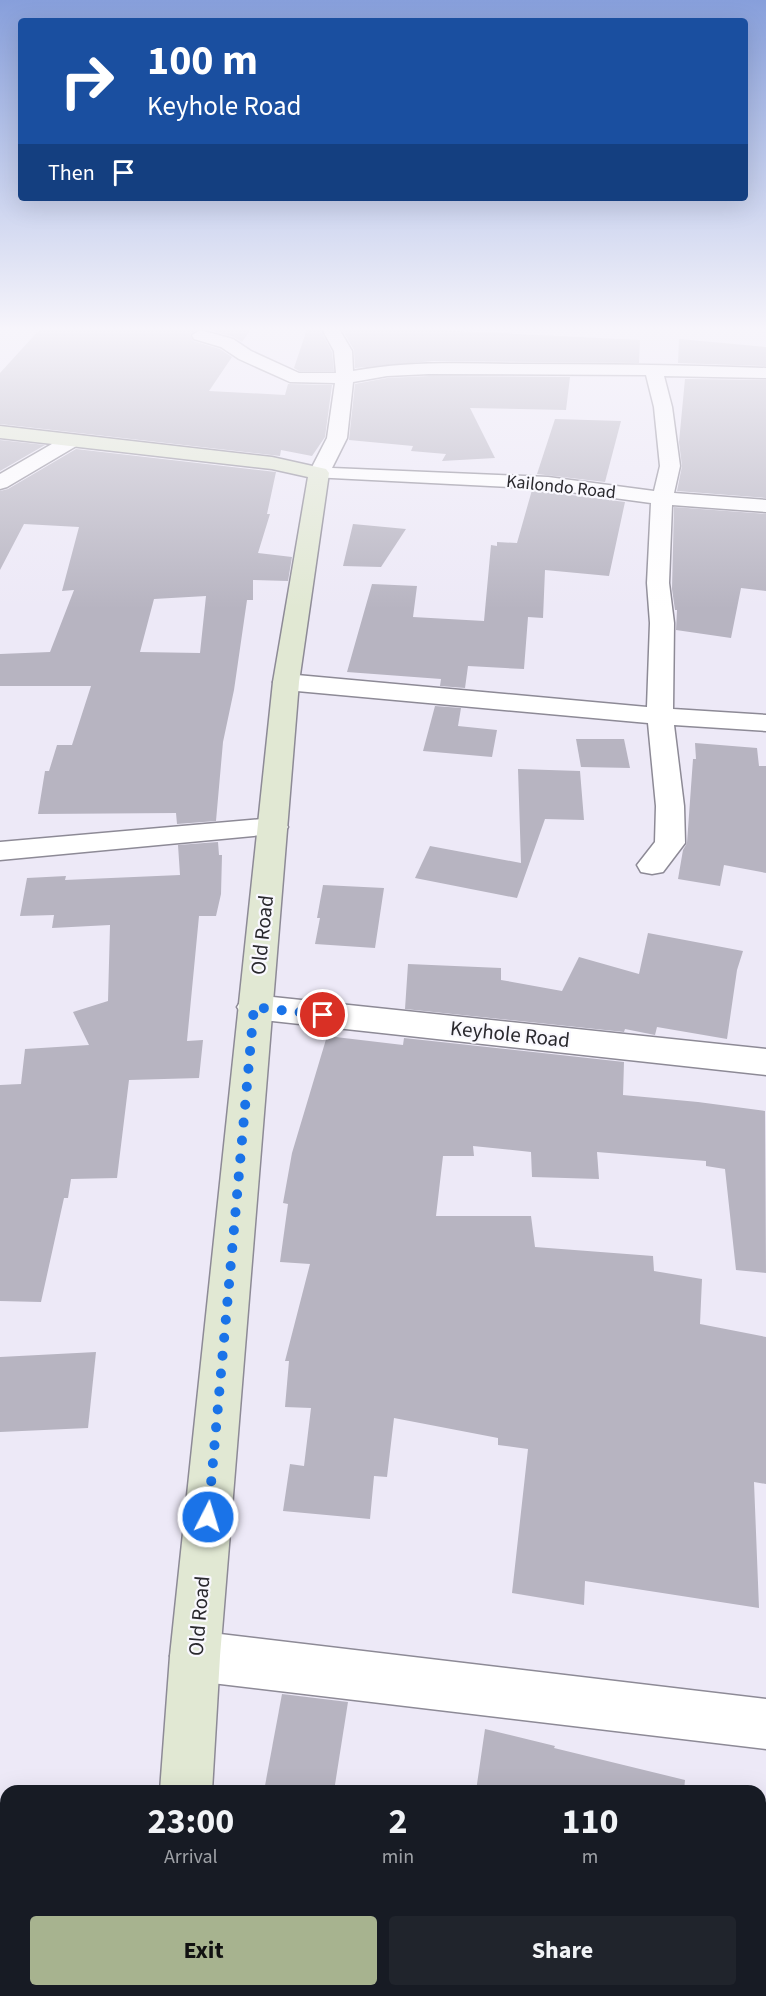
<!DOCTYPE html>
<style>
body{margin:0;font-family:"Source Sans 3",sans-serif;background:#20242c;color:#f1f3f6;height:100vh;display:flex;flex-direction:column;font-size:22px;white-space:nowrap}
*{box-sizing:border-box;margin:0}
p{font-size:20px;color:#9ea1a6}
.icon{flex:none;width:33px;height:33px;fill:none;stroke:currentColor;stroke-width:2;stroke-linecap:round;stroke-linejoin:round}
.map{position:relative;flex:1;overflow:hidden}
.panel{position:absolute;left:0px;top:1785px;width:766px;height:212px;display:flex;flex-direction:column;background:#171b24;border-radius:18px 18px 0 0;box-shadow:0 6px 24px #0002}
.panel>*{flex:none}
.top-card{position:absolute;left:18px;top:18px;width:730px;height:183px;border-radius:6px;box-shadow:0 6px 24px #0002;background:#1a4fa0;color:#fff;overflow:hidden}
.pin{position:absolute;display:grid;place-items:center;width:51px;height:51px;color:#fff;margin:-26px;border:3px solid #fff;border-radius:50%;box-shadow:0 2px 6px #0007}
.me{position:absolute;width:66px;margin:-33px;rotate:5deg;stroke-linejoin:round;filter:drop-shadow(0 0 4px #0008)}
.turn{display:flex;align-items:center;gap:21px;height:126px;padding:0 30px;font-size:27px}
.turn .icon{width:78px;height:78px;stroke-width:2.5}
.turn b{display:block;font-size:42px;line-height:51px}
.then{display:flex;align-items:center;height:57px;padding:0 30px;background:#0003;gap:12px;font-size:22px}
.eta{display:flex;justify-content:space-evenly;align-items:center;height:102px;text-align:center}
.eta b{font-size:36px;font-weight:700;line-height:42px}
.action{display:flex;gap:12px;margin-top:auto;padding:12px 30px}
.action a{flex:1;height:69px;border-radius:6px;background:#a7b38f;color:#111;font-size:24px;font-weight:700;line-height:69px;text-align:center}
.action a+a{background:#20242c;color:#f1f3f6}
.map>svg:first-child{display:block}
.building{fill:#b7b4c1;fill-rule:evenodd}
.lines{fill:none;stroke-linecap:round;stroke-linejoin:round}
.street-casing{stroke:#8d8a96;stroke-width:3}
.secondary-casing{stroke:#8d8a96;stroke-width:3}
.street{fill:#fff;fill-rule:evenodd}
.secondary{fill:#e1e8d3;fill-rule:evenodd}
.route{stroke:#1a73e8;stroke-width:10;stroke-dasharray:0 18}
.labels{text-anchor:middle;dominant-baseline:central;stroke-width:4.5;stroke-linejoin:round;paint-order:stroke}
.far-street-label{font-size:18px;fill:#2a292e;stroke:#f9f8fe}
.street-label{font-size:21px;fill:#2a292e;stroke:#f9f8fe}
</style>
<div class="map">
<svg width="766" height="1996" viewBox="0 0 766 1996">
<rect width="100%" height="100%" fill="#ede9f7"/>
<g class="building">
<polygon points="40,329 197,329 190,334 193,341 220,349 232,357 209,391 285,395 288,384 332,385 325,437 312,456 281,450 280,456 0,424 0,373"/>
<polygon points="206,329 251,329 242,342 234,337"/>
<polygon points="307,329 320,329 332,352 334,371 299,371 294,368"/>
<polygon points="342,329 418,329 640,340 639,363 433,361 355,368 354,350"/>
<polygon points="679,339 766,347 766,366 678,363"/>
<polygon points="429,376 570,377 566,410 470,408 495,458 442,461 446,454 411,451 413,446 349,440 355,384 387,378"/>
<polygon points="685,379 766,380 766,498 677,491 682,466 679,442"/>
<polygon points="555,419 621,421 605,482 537,474"/>
<polygon points="0,440 45,445 0,471"/>
<path d="M76,449L276,472L267,514H270L258,553L292,557L288,581L253,580V600H247L234,690L223,742L216,821L177,824L176,813L38,814L45,771H49L57,745H72L91,686H0V654L50,652L74,590L62,591L79,527L24,524L0,570V491L8,489ZM206,596L200,653L140,652L154,599Z"/>
<polygon points="532,490 625,502 609,576 545,570 543,618 528,617 524,669 468,666 465,688 440,686 441,679 347,672 372,584 417,586 413,617 484,621 491,545 497,546 497,542 517,543"/>
<polygon points="674,507 766,514 766,591 741,588 731,638 676,630 677,610 675,610 672,589"/>
<polygon points="353,524 406,529 381,567 343,566"/>
<polygon points="435,706 461,708 458,726 497,730 492,757 423,751"/>
<polygon points="576,739 624,739 630,768 581,767"/>
<polygon points="695,743 757,748 759,766 766,766 766,873 724,865 720,886 678,879 683,850 687,843 693,759 696,759"/>
<polygon points="518,769 580,771 584,820 545,819 517,898 415,878 430,846 521,863"/>
<polygon points="218,842 219,855 222,855 221,894 216,916 199,916 187,1041 203,1040 199,1078 129,1080 117,1178 71,1179 68,1198 64,1198 41,1302 0,1301 0,1085 21,1084 25,1049 89,1045 73,1012 108,1001 110,925 52,928 54,915 20,916 27,878 66,876 65,880 180,875 178,845"/>
<polygon points="323,885 384,888 375,948 315,944 320,918 317,918"/>
<polygon points="648,933 743,951 737,970 727,1039 657,1027 655,1035 625,1029 624,1032 405,1009 408,964 501,968 501,980 562,991 579,957 639,974"/>
<polygon points="327,1036 403,1045 404,1038 624,1062 623,1095 698,1102 765,1111 766,1273 736,1270 725,1169 706,1166 706,1161 597,1152 599,1179 532,1177 531,1152 473,1146 474,1156 443,1156 436,1216 531,1216 535,1247 653,1256 654,1271 702,1279 700,1324 766,1337 766,1484 754,1482 759,1608 585,1581 584,1605 512,1593 528,1449 498,1445 498,1438 394,1418 387,1477 374,1476 370,1519 283,1511 290,1464 304,1466 311,1408 285,1407 289,1361 285,1361 310,1264 280,1262 288,1204 283,1203 292,1153"/>
<polygon points="96,1352 88,1428 0,1432 0,1357"/>
<polygon points="282,1694 348,1702 334,1791 264,1791"/>
<polygon points="485,1729 555,1746 554,1748 685,1780 684,1791 476,1791"/>
</g>
<g class="lines">
<g class="street-casing">
<g id="street">
<path d="M322,329H339L352,351L353,371C406,361 460,363 514,364C598,364 682,365 766,368V378L664,376L672,407L680,466L674,493L766,500V512L672,505L669,583L674,623L673,709L766,715V731L674,725L684,806L685,843L663,872L652,874L641,872L637,865L655,842L656,806L648,723L286,690L277,687L273,682L277,677L286,674L647,707L650,623L647,583L651,503L548,489L312,477L309,473L327,438L335,383L290,382L239,359L221,347L194,339L192,335L200,330L233,339L251,351L299,373H336L334,351ZM429,374L646,375L654,407L660,466L654,491L548,477L332,468L347,438L353,382L387,376Z"/>
<polygon points="71,435 78,437 81,441 78,445 7,487 0,489 0,474 64,437"/>
<polygon points="274,818 284,821 288,827 284,833 0,860 0,842"/>
<polygon points="254,995 766,1049 766,1075 254,1019 242,1015 237,1007 242,999"/>
<polygon points="195,1631 766,1699 766,1749 195,1681 178,1673 170,1656 178,1639"/>
</g>
</g>
<g class="secondary-casing">
<g id="secondary">
<polygon points="0,426 272,457 326,469 329,473 299,682 220,1656 212,1791 160,1791 170,1656 273,682 308,477 272,469 0,438"/>
<polygon points="144,1990 202,1990 201,1996 143,1996"/>
</g>
</g>
<use href="#street" class="street"/>
<use href="#secondary" class="secondary"/>
</g>
<linearGradient id="sky" x2="0" y2="1"><stop stop-color="#879fdb"/><stop offset="0.54" stop-color="#f7f5fb"/><stop offset="1" stop-color="#f7f5fb" stop-opacity="0"/></linearGradient>
<rect width="766" height="609" fill="url(#sky)"/>
<g class="lines">
<polyline class="route" points="208,1517 254,1007 323,1015"/>
</g>
<g class="labels">
<g class="far-street-label">
<text transform="translate(561 487) rotate(6)">Kailondo Road</text>
</g>
<g class="street-label">
<text transform="translate(262 935) rotate(-84)">Old Road</text>
<text transform="translate(510 1034) rotate(6)">Keyhole Road</text>
<text transform="translate(199 1616) rotate(-85)">Old Road</text>
</g>
</g>
</svg>
<div class="pin" style="left:323px;top:1015px;background:#d93025"><svg class="icon" aria-label="arrive" viewBox="0 0 24 24"><path d="M6 21V4h12l-3 4 3 4H6"/></svg></div>
<svg class="me" style="left:208px;top:1517px" viewBox="-20 -20 40 40"><circle r="17" fill="#1a73e8" stroke="#fff" stroke-width="3"/><path d="M0-11L8 9 0 5-8 9z" fill="#fff"/></svg>
<div class="top-card">
<div class="turn"><svg class="icon" aria-label="right" viewBox="0 0 24 24"><path d="M7 20v-9h11M14 6l5 5-5 5"/></svg><div><b>100 m</b>Keyhole Road</div></div>
<div class="then">Then<svg class="icon" aria-label="arrive" viewBox="0 0 24 24"><path d="M6 21V4h12l-3 4 3 4H6"/></svg></div>
</div>
<section class="panel">
<div class="eta">
<div><b>23:00</b><p>Arrival</p></div>
<div><b>2</b><p>min</p></div>
<div><b>110</b><p>m</p></div>
</div>
<div class="action"><a>Exit</a><a>Share</a></div>
</section>
</div>
